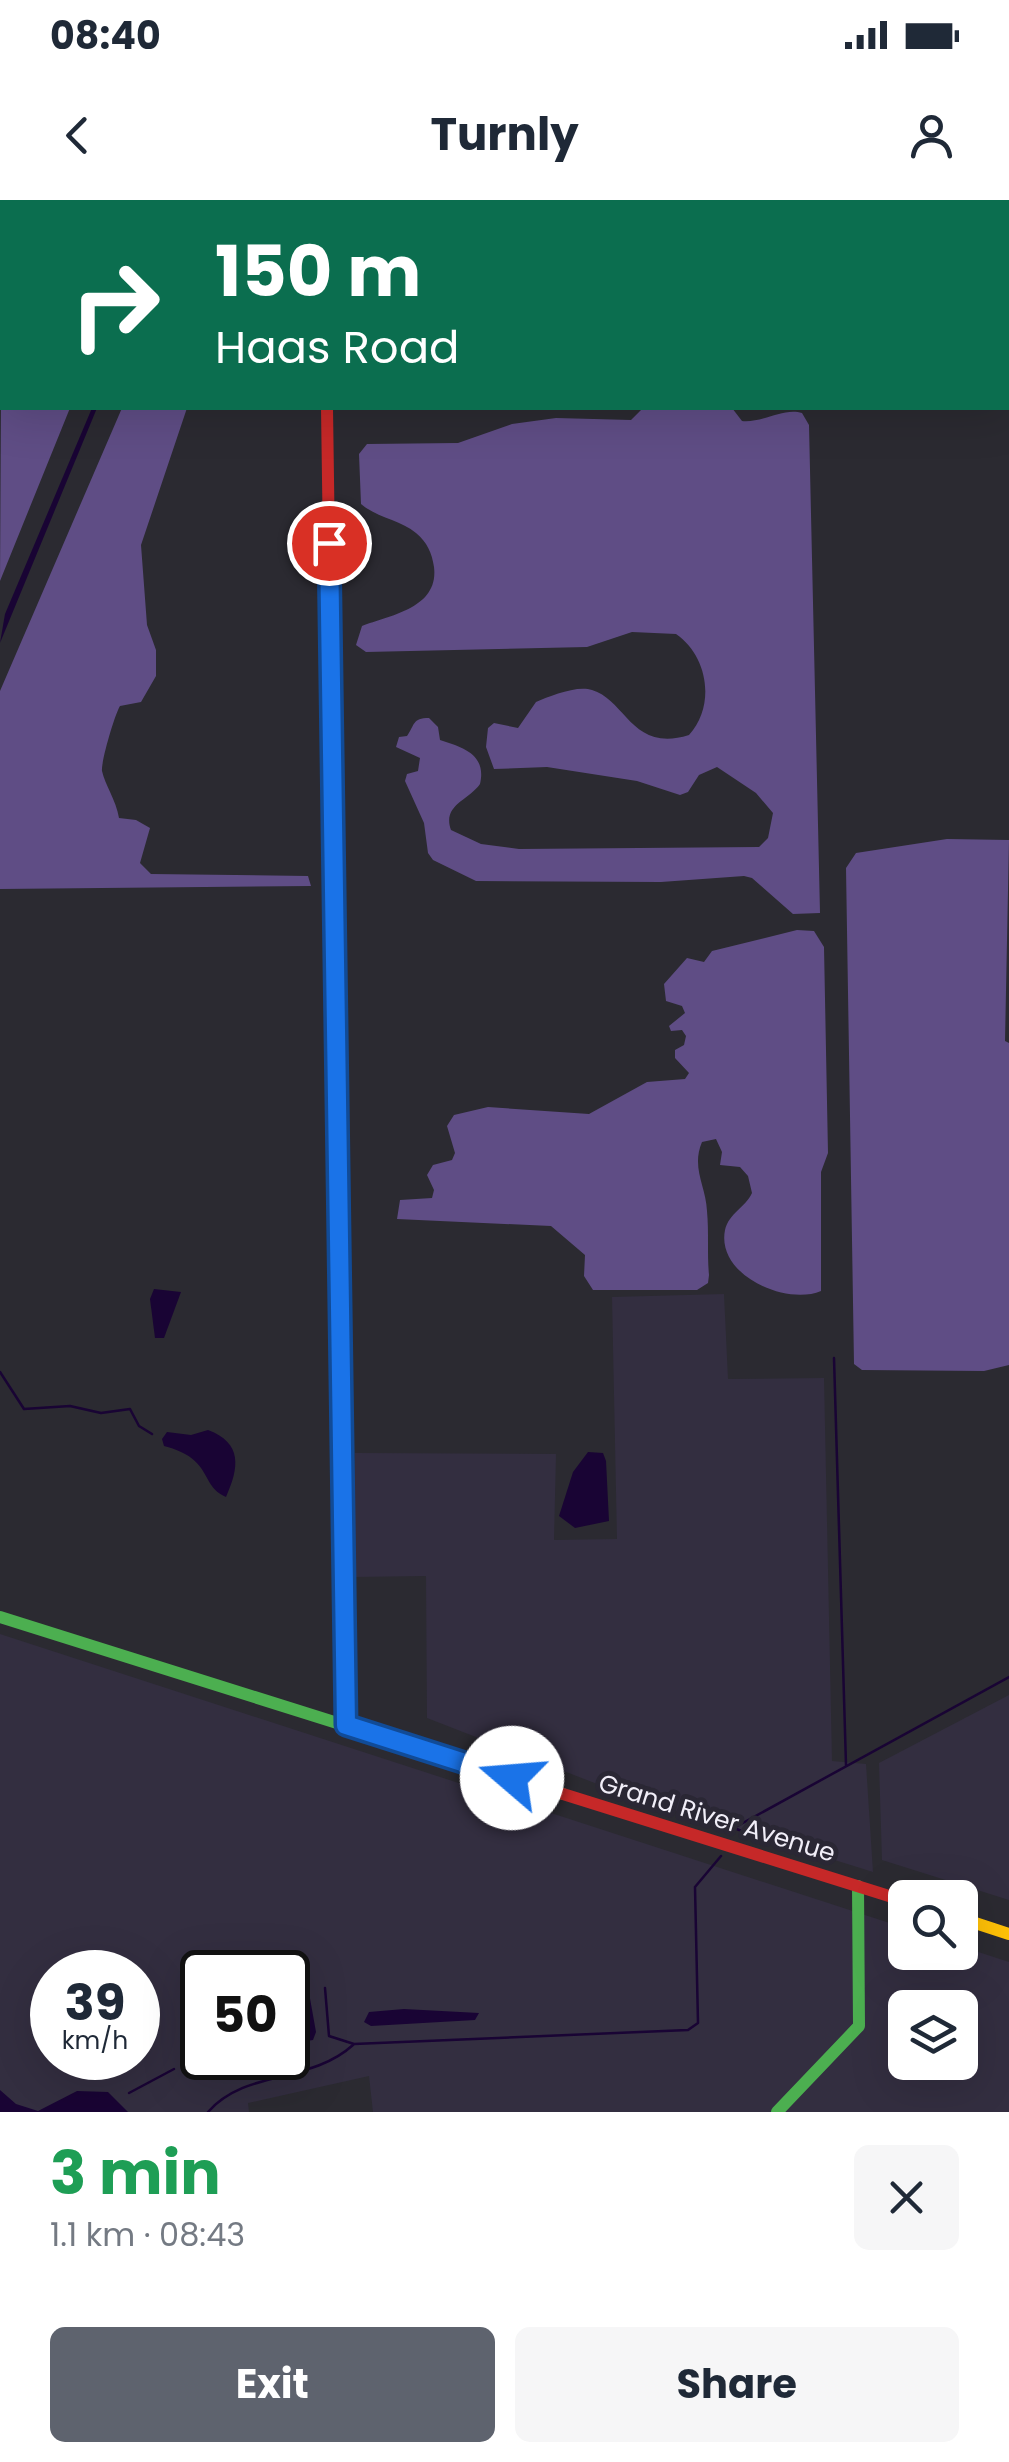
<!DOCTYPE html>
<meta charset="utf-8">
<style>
body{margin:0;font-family:Poppins,sans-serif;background:#f6f6f7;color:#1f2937;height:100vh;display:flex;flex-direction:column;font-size:38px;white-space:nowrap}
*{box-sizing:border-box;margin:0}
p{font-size:32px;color:#747a83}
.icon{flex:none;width:55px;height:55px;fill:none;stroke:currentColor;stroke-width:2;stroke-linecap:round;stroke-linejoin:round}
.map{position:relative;height:1912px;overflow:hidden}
.drawer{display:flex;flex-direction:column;background:#fff;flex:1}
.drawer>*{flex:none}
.banner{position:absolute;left:0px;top:0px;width:1010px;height:210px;box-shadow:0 10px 40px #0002;background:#0b6e4f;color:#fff;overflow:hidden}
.controls{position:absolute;left:888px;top:1680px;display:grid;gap:20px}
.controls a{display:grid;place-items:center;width:90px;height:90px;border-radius:15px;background:#fff;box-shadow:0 10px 40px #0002;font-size:50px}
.speed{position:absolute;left:30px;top:1750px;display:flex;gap:20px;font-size:50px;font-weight:700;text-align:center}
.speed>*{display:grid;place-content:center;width:130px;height:130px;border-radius:50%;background:#fff;box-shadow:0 10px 40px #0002;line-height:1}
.speed small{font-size:25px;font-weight:400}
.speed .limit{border:5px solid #111;border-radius:15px;background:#fff;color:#111}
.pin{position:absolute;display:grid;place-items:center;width:85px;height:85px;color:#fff;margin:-42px;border:5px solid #fff;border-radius:50%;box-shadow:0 2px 10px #0007}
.me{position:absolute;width:110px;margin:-55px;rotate:288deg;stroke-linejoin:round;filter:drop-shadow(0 0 8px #0008)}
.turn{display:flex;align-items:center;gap:35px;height:210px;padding:0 50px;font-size:45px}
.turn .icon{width:130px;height:130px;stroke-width:2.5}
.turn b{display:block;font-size:70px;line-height:85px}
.round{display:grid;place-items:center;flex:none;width:105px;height:105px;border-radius:15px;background:#f6f6f7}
.headline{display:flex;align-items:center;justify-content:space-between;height:170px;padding:0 50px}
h1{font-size:60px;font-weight:700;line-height:75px;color:#1e9e55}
.action{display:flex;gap:20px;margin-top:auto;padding:20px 50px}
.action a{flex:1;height:115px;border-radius:15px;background:#5e636e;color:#fff;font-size:40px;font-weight:700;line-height:115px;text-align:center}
.action a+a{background:#f6f6f7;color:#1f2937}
.status{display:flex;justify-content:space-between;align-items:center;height:70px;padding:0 50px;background:#fff;direction:ltr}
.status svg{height:28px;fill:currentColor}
header{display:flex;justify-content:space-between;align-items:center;height:130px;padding:0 50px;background:#fff;font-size:45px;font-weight:700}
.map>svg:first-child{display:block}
.built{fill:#332e40;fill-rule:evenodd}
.forest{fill:#5f4d85}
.water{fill:#190434}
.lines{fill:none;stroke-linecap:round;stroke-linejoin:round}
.stream{stroke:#190434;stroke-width:2.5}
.street{stroke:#5b5861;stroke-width:9}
.fast{stroke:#4caf50;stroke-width:12}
.slow{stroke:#ffc107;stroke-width:12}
.jam{stroke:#c62828;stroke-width:12}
.route-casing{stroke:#114b97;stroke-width:25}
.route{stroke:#1a73e8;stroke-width:18}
.labels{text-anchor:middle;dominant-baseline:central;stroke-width:10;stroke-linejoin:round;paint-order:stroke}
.street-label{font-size:25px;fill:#f1eef8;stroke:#2a2734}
</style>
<div class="status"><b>08:40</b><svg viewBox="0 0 49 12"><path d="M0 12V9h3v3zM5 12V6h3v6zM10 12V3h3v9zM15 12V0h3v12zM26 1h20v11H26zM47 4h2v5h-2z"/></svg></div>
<header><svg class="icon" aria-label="back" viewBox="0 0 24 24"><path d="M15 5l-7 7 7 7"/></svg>Turnly<svg class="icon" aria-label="person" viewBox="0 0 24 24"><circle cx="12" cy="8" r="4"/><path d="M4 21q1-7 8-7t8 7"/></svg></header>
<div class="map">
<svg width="1009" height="1912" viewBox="0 0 1009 1912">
<rect width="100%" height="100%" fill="#2b2a31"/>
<g class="built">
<polygon points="724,1094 728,1179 824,1178 832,1561 866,1564 873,1672 623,1594 427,1518 426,1376 353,1377 355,1253 556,1254 554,1340 617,1339 612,1097"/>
<path d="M0,1434L905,1728V1752H960V1746L1009,1762V1912H373L369,1876L248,1903L249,1912H0ZM52,1772H138V1858H52ZM202,1772H288V1858H202ZM905,1808H960V1862H905Z"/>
<polygon points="1009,1495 1009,1700 882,1660 879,1563"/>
</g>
<g class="forest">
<polygon points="2,18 2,208 70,208 0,381"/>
<path d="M122,208H187L141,345L147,425L156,450V476L141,502L120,506C115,514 101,561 102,571C105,585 116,600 119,618L136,620L150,628L140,663L151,674L308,676L311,686L0,689V491Z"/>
<path d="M643,208H732L742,221C763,223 784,207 802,213L809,225L820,713L793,714L752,678L744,676L661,682L476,681L433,660L428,653L424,623L405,581L407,574L418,571L420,558L396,547L399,537L407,536C415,525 412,518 429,518L438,527L440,540C462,547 487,554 480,584C468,601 442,605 451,630L481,644L519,649L759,647L768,638L773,613L756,593L717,567L699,575L688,592L680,595L637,581L547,567L494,569L486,547L488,528L494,523L518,528L536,502C550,496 577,485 592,490C626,500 632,553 689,535C716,505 708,456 676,434L632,432L587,447L366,452L356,445L362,426C391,415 439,408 434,367C432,353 427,342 416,333C401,320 377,318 361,304L359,254L367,244L458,243L512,224L556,218L631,220Z"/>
<polygon points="947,639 1009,640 1005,841 1009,843 1009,1165 984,1171 862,1170 854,1164 846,668 856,653"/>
<path d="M797,730L814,731L824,747L828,953L821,972V1091C786,1106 716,1075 725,1030C729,1013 745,1008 752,993L748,976L740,967L720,965L722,952L716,939L702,942C691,968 706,986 707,1011C709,1033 707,1054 709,1075L708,1083L697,1090H593L584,1076L585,1055L551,1026L397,1019L400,1000L432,998L434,990L427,975L433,965L452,960L455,953L447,926L454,915L488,907L589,914L647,882L685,879L689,873L675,858V850L684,845L686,836L682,830L671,831L669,826L685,813L682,806L666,801L664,784L687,758L704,762L712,751Z"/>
</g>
<g class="water">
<polygon points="92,208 97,208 0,443 5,414"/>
<polygon points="154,1089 181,1092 164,1138 155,1138 150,1099"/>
<path d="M208,1230C243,1243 239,1268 226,1297C199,1285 214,1259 164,1246L162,1239L167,1232L191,1235Z"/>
<polygon points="588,1252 603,1253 606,1261 609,1321 575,1328 559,1316 573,1272"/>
<polygon points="300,1773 306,1776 316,1832 313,1840 288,1844 301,1833 294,1791"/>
<polygon points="404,1809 479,1813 475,1820 371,1826 364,1822 369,1812"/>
<polygon points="0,1890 16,1904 38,1911 77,1891 108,1892 128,1912 0,1912"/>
</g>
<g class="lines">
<g class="stream">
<polyline points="92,0 92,2"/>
<polyline points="834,1158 846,1565"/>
<polyline points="0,1172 24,1209 70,1206 101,1213 130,1209 139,1226 152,1234"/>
<polyline points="734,1628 781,1646"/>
<polyline points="730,1630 1009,1477"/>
<polyline points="325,1788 329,1836 354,1844 688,1830 698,1823 695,1687 721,1656"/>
<polyline points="129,1893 174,1869"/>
<path d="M208,1912C246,1869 310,1884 353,1845"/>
</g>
<polyline class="street" points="325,0 325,2"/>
<g class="fast">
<polyline points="0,1417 563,1594"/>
<polyline points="777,1912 859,1826 858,1686"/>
</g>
<g class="slow">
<polyline points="333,630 343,1290"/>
<polyline points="960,1718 1009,1734"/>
</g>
<g class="jam">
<polyline points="327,208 333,630"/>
<polyline points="343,1290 347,1525"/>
<polyline points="563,1594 905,1701"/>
</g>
</g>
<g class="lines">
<g class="route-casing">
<polyline id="route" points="329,343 346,1525 512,1578"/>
</g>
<use href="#route" class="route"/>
</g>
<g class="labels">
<g class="street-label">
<text transform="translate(717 1618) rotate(17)">Grand River Avenue</text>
</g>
</g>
</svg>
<div class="controls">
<a><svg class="icon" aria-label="search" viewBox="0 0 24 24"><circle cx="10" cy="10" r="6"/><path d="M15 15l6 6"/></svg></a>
<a><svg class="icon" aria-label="layers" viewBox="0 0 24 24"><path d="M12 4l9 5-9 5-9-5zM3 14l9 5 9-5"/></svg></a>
</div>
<div class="speed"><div>39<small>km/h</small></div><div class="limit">50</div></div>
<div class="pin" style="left:329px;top:343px;background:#d93025"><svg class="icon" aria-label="arrive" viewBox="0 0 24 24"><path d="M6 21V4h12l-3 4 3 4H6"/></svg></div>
<svg class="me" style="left:512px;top:1578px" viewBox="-20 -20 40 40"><circle r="19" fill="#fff"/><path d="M0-13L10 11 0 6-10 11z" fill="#1a73e8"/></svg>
<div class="banner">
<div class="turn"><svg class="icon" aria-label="right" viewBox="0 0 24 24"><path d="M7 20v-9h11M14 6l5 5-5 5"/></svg><div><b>150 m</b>Haas Road</div></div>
</div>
</div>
<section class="drawer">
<div class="headline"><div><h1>3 min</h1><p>1.1 km · 08:43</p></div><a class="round"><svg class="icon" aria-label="close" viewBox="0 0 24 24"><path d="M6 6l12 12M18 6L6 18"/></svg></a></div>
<div class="action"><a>Exit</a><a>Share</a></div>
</section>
